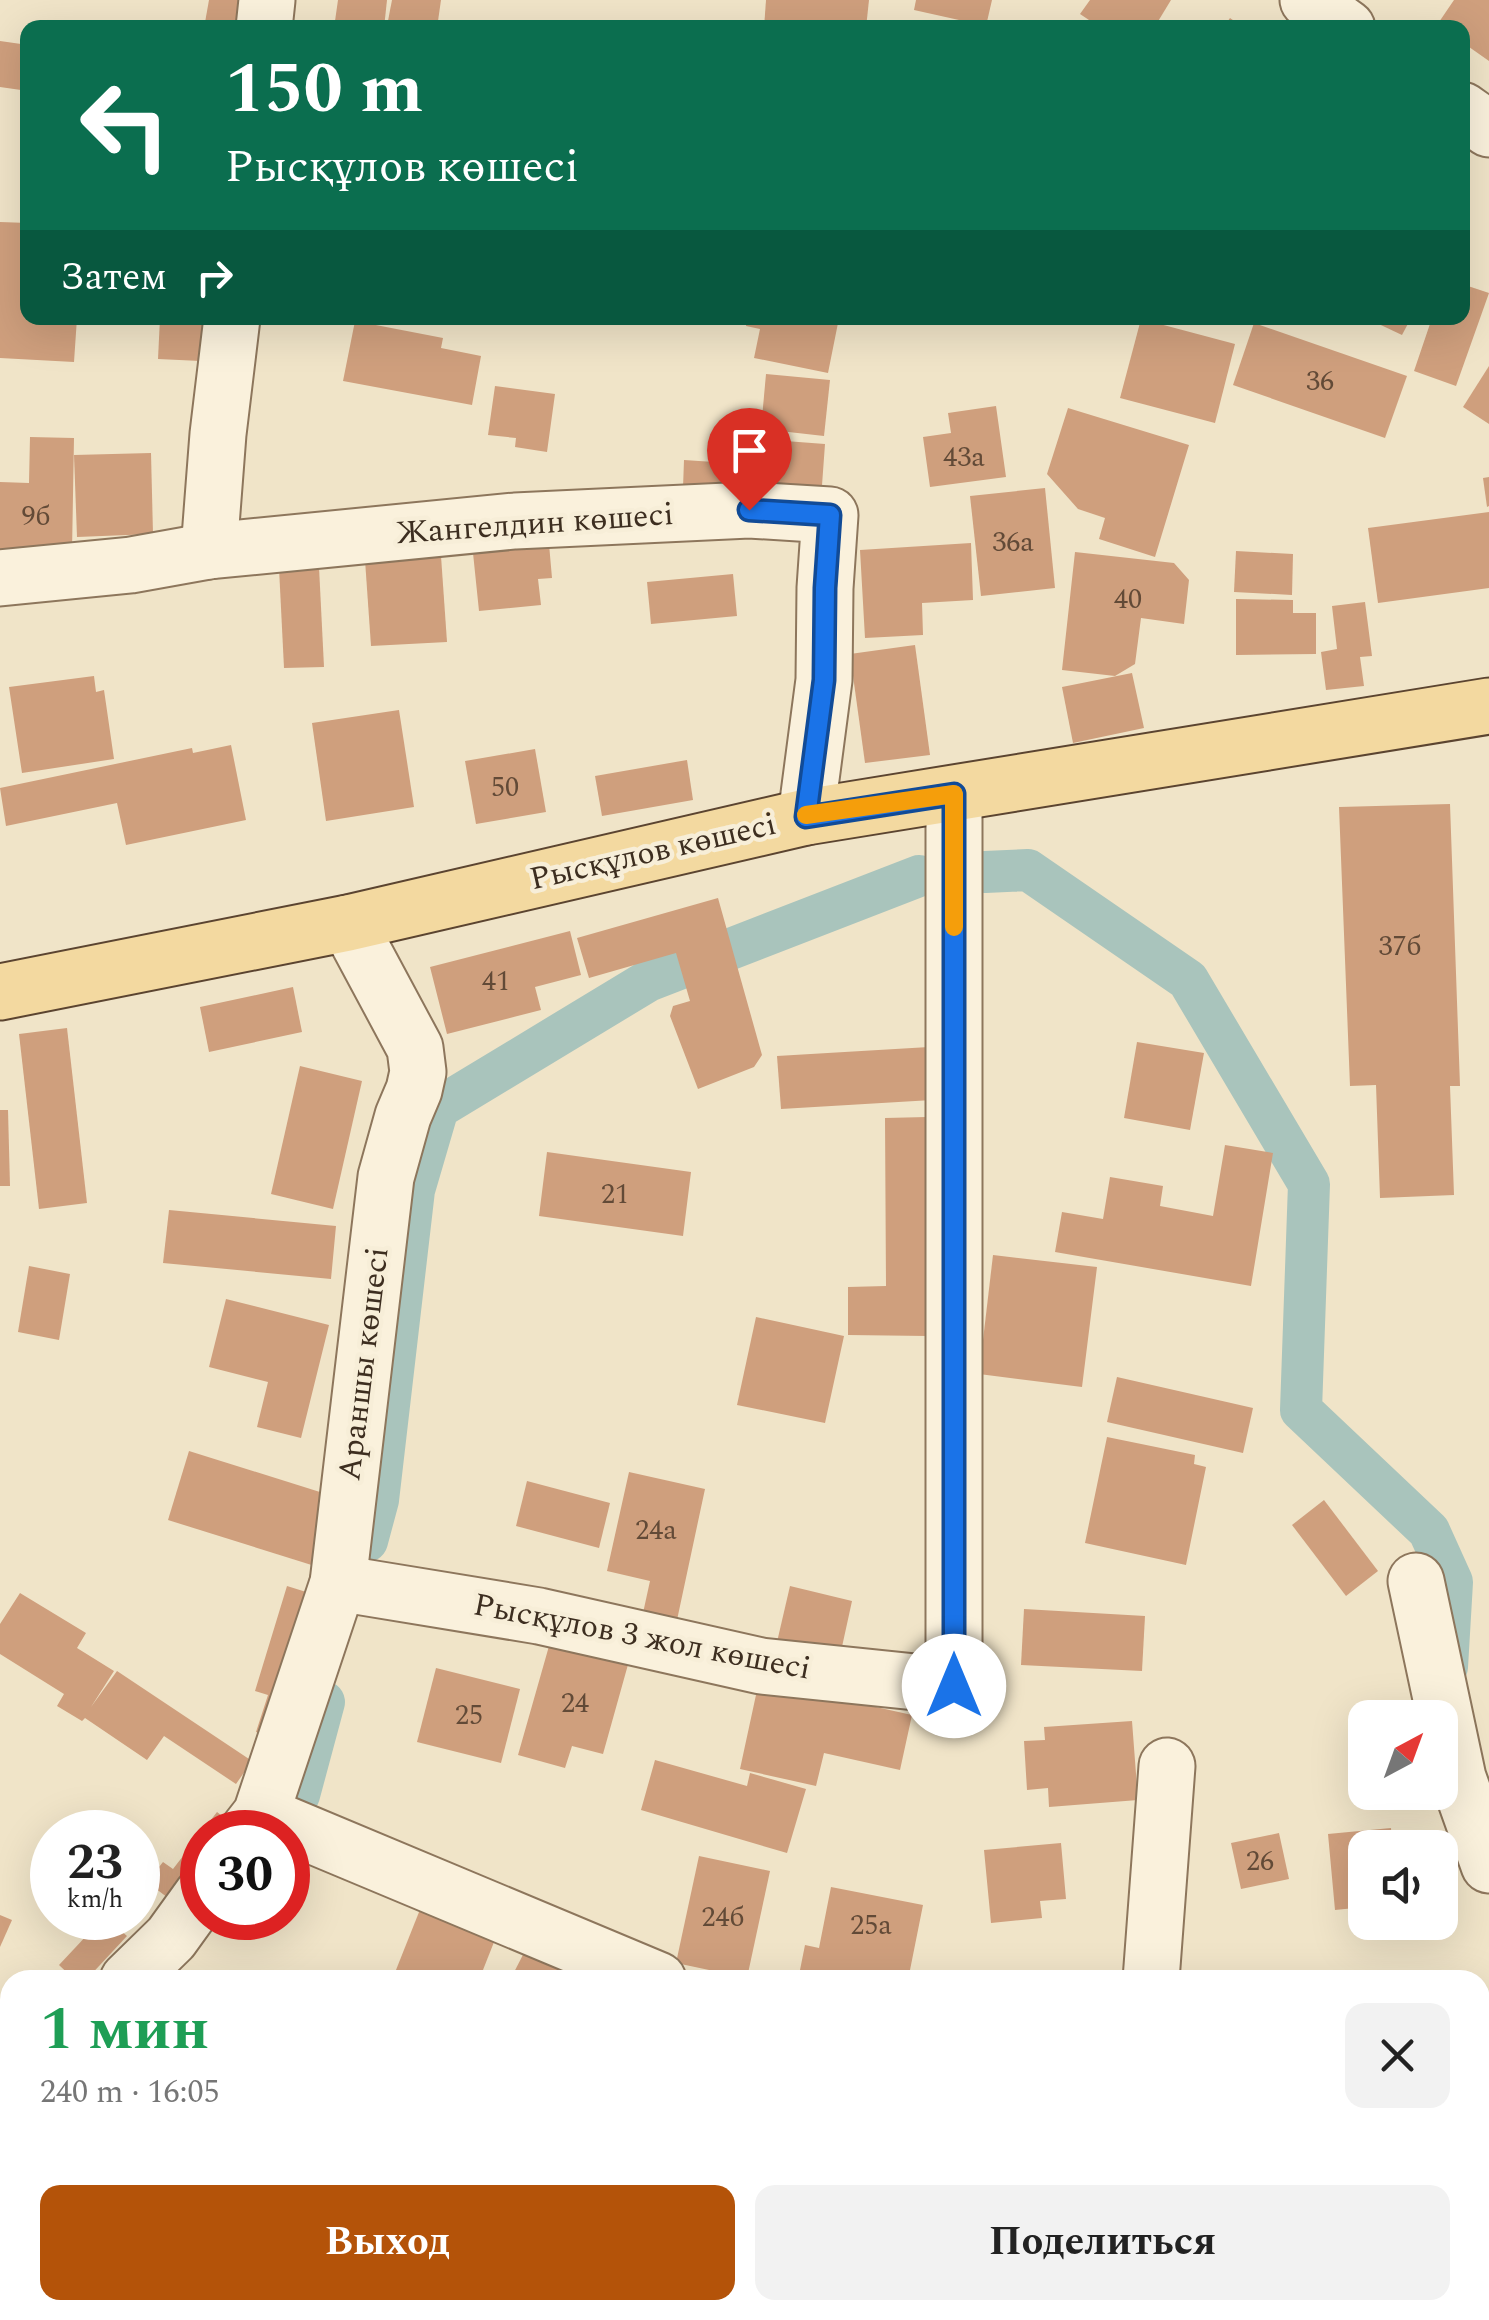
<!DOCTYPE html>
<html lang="ru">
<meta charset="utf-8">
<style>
body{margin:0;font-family:Spectral,serif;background:#f2f2f2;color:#222;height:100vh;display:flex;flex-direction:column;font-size:38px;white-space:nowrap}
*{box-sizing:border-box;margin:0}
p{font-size:32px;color:#767676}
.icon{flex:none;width:55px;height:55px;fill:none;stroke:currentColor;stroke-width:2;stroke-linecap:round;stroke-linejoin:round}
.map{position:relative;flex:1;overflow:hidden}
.drawer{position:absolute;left:0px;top:1970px;width:1490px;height:350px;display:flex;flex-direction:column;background:#fff;border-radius:30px 30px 0 0;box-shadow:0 10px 40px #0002}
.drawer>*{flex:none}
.banner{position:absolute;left:20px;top:20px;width:1450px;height:305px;border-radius:20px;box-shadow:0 10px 40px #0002;background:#0b6e4f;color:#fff;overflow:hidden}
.needle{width:65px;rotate:41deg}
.controls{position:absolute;left:1348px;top:1700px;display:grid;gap:20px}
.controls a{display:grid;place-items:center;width:110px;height:110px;border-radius:20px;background:#fff;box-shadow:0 10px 40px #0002;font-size:50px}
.speed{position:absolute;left:30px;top:1810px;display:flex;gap:20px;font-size:50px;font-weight:700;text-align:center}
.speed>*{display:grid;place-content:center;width:130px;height:130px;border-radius:50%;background:#fff;box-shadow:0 10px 40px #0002;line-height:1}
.speed small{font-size:25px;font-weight:400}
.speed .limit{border:15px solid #d22;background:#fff;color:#111}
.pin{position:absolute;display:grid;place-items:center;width:85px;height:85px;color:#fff;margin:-102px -42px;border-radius:50% 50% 50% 0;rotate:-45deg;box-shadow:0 0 10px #0007}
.pin .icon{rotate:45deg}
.me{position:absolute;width:110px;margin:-55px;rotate:0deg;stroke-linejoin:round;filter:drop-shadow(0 0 8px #0008)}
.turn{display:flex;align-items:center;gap:35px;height:210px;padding:0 40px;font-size:45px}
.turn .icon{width:130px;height:130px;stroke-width:2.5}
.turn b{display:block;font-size:70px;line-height:85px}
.then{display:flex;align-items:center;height:95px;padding:0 40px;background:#0003;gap:20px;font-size:38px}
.round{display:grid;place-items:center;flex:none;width:105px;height:105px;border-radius:20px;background:#f2f2f2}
.headline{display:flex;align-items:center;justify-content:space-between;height:170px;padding:0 40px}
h1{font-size:60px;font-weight:700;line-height:75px;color:#1e9e55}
.cta{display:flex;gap:20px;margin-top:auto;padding:20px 40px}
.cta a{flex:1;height:115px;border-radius:20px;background:#b45309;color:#fff;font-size:40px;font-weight:700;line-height:115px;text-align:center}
.cta a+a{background:#f2f2f2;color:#222}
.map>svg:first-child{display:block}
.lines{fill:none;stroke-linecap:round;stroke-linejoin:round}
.canal{stroke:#a9c4bc;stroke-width:42}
.building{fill:#cf9f7d}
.minor-casing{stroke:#8d765c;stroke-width:59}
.major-casing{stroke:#5b4430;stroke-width:59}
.minor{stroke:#faf1dc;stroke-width:55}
.major{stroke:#f3d9a0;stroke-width:55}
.route-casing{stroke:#114b97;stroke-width:25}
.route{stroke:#1a73e8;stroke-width:18}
.slow{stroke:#f59e0b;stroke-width:18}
.labels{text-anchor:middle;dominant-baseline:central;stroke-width:9;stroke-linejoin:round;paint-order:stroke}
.number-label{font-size:28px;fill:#624a37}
.street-label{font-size:32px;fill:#3d2e20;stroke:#f7eed8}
</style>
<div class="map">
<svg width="1489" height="2320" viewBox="0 0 1489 2320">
<rect width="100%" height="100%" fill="#f0e4c8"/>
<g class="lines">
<g class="canal">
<polyline points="985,872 1028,870 1188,980 1309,1184 1301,1410 1429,1531 1452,1582 1447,1667"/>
<polyline points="367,1541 378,1500 414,1190 438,1108 648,981 919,876"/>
<polyline points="299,1795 324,1702"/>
<polyline points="0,2138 10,2137"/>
</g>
</g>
<g class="building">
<polygon points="209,0 249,0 244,28 204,28"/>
<polygon points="338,0 387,0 384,28 334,28"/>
<polygon points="392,0 441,0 437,28 387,26"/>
<polygon points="766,0 869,0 866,28 764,28"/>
<polygon points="916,0 992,0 986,26 914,10"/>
<polygon points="1090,0 1171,0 1154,28 1101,28 1080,14"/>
<polygon points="1454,0 1489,0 1489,61 1462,42 1462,28 1441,28 1437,25"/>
<polygon points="1230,18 1244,28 1223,28"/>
<polygon points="0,41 28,45 28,91 0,87"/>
<polygon points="0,222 28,223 28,318 77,318 74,362 0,358"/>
<polygon points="1462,284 1489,293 1456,386 1414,371 1432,318 1462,318"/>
<polygon points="160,318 224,318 222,362 158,359"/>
<polygon points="747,318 839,318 828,373 754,358 760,329 746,326"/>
<polygon points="1366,318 1411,318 1402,335"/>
<polygon points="1141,319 1235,344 1215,423 1120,398"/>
<polygon points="355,321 443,338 441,348 481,356 472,405 343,381"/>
<polygon points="1254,323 1407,376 1385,438 1233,385"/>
<polygon points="1489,366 1489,424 1463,407"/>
<polygon points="766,374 830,380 824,436 761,429"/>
<polygon points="495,386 555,394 547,452 515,447 516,438 488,435"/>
<polygon points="996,406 1006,477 930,487 923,437 951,433 948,413"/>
<polygon points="1068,408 1189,445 1155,557 1099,539 1105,518 1078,509 1047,474"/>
<polygon points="30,437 74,438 72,552 0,550 0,482 29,483"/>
<polygon points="731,437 825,444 821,499 683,488 684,460 729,463"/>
<polygon points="151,453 153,534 77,537 74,455"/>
<polygon points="1489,477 1489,506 1487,507 1483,478"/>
<polygon points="1045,488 1055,588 981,596 970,496"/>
<polygon points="1489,512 1489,588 1378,603 1368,528"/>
<polygon points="971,543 973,600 922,603 923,635 865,638 860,550"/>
<polygon points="549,544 552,578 538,579 541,605 479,611 473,553"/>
<polygon points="1236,551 1293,554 1292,595 1234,592"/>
<polygon points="1075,552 1174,563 1189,580 1184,624 1141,618 1135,664 1115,676 1062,670"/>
<polygon points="441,556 447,642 371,646 365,560"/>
<polygon points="319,567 324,667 284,668 279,568"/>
<polygon points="733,574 737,616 651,624 647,582"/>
<polygon points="1236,599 1293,600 1293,613 1316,613 1316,654 1236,655"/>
<polygon points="1365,602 1372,656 1360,657 1364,686 1326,690 1321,652 1337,649 1332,606"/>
<polygon points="915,645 930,755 865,763 850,654"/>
<polygon points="1132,673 1144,728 1073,743 1062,687"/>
<polygon points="94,676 96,692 104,690 114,759 22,773 9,687"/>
<polygon points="399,710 414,807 326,821 312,723"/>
<polygon points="231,745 246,820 126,845 117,803 6,826 0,788 192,748 193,753"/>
<polygon points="535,749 546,812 476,824 465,761"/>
<polygon points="687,760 693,800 602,816 595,776"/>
<polygon points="1450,804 1460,1086 1450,1086 1454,1195 1380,1198 1376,1085 1350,1086 1339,807"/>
<polygon points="718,898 762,1055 754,1067 698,1089 670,1016 673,1006 690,1001 676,953 589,978 577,938"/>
<polygon points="570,931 581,975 535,987 541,1010 447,1034 430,967"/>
<polygon points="293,987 302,1032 209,1052 200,1007"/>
<polygon points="67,1028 87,1203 39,1209 19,1034"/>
<polygon points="1137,1042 1204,1053 1190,1130 1124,1118"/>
<polygon points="929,1047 932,1100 781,1109 777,1056"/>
<polygon points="300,1066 362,1081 333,1209 271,1194"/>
<polygon points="0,1110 8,1110 10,1186 0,1186"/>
<polygon points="927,1117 928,1336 848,1335 848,1287 886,1286 885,1118"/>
<polygon points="1225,1145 1273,1153 1251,1286 1055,1252 1062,1212 1103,1219 1110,1177 1163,1186 1160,1206 1213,1216"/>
<polygon points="547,1152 691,1172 683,1236 539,1216"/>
<polygon points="169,1210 336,1226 331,1279 163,1263"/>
<polygon points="993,1255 1097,1267 1082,1387 979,1374"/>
<polygon points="29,1266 70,1274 59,1340 18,1332"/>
<polygon points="226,1299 329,1325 301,1438 257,1427 268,1382 209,1367"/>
<polygon points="756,1317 844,1336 825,1423 737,1405"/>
<polygon points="1117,1377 1253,1408 1243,1453 1107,1422"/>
<polygon points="1107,1437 1195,1455 1194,1464 1206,1467 1186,1565 1085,1543"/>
<polygon points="189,1451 339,1498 318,1567 168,1520"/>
<polygon points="629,1472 705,1489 677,1620 643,1613 650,1581 607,1571"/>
<polygon points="527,1481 610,1503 599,1548 516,1526"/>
<polygon points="1324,1500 1378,1571 1346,1596 1292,1525"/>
<polygon points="287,1586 319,1596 275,1738 256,1732 268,1695 255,1691"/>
<polygon points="790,1586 852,1601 840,1656 777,1642"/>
<polygon points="20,1593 86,1633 77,1648 114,1671 91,1707 117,1671 252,1761 236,1784 164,1736 147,1760 85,1718 82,1721 57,1706 64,1694 0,1654 0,1624"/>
<polygon points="1024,1609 1145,1616 1142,1671 1021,1665"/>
<polygon points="551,1639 629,1661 603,1754 572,1746 565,1768 518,1755"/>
<polygon points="436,1668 520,1689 501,1763 417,1742"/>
<polygon points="759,1681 912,1715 900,1770 824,1753 816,1786 740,1769"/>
<polygon points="1132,1721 1138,1800 1049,1807 1048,1788 1027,1790 1024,1741 1045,1740 1044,1727"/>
<polygon points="655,1760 747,1786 750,1773 806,1789 787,1853 641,1810"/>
<polygon points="217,1812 240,1830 238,1832 202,1832 202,1878 180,1907 147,1882 163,1862 173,1869"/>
<polygon points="1391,1828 1392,1848 1365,1848 1365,1907 1335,1910 1328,1834"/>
<polygon points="1279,1833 1289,1879 1241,1889 1231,1843"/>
<polygon points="1061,1843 1066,1899 1040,1901 1042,1918 991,1923 984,1850"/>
<polygon points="699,1856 770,1871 747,1978 676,1963"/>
<polygon points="831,1887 923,1905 908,1980 798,1980 805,1945 819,1948"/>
<polygon points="423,1902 498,1932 479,1980 392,1980"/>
<polygon points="0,1915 12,1920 0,1947"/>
<polygon points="103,1918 106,1918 127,1936 86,1980 75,1980 59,1965"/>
<polygon points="527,1947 591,1980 510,1980"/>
<polygon points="171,2310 213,2314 212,2320 169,2320"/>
<polygon points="228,2310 274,2310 269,2320 250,2320"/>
<polygon points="406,2310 412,2310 440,2320 402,2320"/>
<polygon points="595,2310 664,2310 686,2320 590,2320"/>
<polygon points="765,2310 823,2310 818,2320 786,2320"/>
<polygon points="1236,2310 1233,2320 1186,2320 1159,2311"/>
<polygon points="1294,2310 1373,2310 1370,2320 1290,2320"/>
</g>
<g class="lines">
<g class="minor-casing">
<g id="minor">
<polyline points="1308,0 1347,28"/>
<polyline points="264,28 267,0"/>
<polyline points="1462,110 1489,129"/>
<polyline points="209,551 218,434 232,318"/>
<polyline points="0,578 131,565 209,551 515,521 749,510 830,515 825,588 824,680 806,817"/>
<polyline points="1416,1581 1458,1778 1489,1865"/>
<polyline points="338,1583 539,1616 761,1666 954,1686 954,794"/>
<polyline points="261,1814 658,1980"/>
<polyline points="247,1832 261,1814 338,1583 386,1177 403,1116 414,1090 418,1072 415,1048 348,923"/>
<polyline points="128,1980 171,1938 202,1895"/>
<polyline points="1151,1980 1167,1766"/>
<polyline points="0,2092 10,2088"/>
<polyline points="1480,2289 1489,2291"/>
<polyline points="1018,2320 1022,2310"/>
</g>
</g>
<g class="major-casing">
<polyline id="major" points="0,992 348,923 806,817 1489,706"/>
</g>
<use href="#minor" class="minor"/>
<use href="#major" class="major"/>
</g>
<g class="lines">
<g class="route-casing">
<polyline id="route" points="749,510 830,515 825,588 824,680 806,817 954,794 954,1686"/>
</g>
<use href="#route" class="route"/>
<polyline class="slow" points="806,815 954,794 954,927"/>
</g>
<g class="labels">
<g class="number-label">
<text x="1320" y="381">36</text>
<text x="964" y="457">43а</text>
<text x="36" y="516">9б</text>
<text x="1013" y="542">36а</text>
<text x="1128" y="599">40</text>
<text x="505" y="787">50</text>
<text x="1400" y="946">37б</text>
<text x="496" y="981">41</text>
<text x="615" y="1194">21</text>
<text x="656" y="1530">24а</text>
<text x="575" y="1703">24</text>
<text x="469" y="1715">25</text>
<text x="1260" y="1861">26</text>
<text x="723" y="1917">24б</text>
<text x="871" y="1925">25а</text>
</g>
<g class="street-label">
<text transform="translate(535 524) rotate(-4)">Жангелдин көшесі</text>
<text transform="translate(653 852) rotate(-13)">Рысқұлов көшесі</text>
<text transform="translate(364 1364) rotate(-83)">Араншы көшесі</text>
<text transform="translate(642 1637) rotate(11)">Рысқұлов 3 жол көшесі</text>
</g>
</g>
</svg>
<div class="controls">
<a><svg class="needle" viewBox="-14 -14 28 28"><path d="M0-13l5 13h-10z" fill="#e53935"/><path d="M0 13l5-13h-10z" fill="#767676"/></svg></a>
<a><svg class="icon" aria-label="sound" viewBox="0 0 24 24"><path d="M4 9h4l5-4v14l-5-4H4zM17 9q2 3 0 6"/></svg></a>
</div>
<div class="speed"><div>23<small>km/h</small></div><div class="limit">30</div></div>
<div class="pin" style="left:749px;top:510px;background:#d93025"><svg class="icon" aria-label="arrive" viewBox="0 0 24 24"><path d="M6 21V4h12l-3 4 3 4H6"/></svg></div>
<svg class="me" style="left:954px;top:1686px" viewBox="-20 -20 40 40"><circle r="19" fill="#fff"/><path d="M0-13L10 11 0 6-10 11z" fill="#1a73e8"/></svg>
<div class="banner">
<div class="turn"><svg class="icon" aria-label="left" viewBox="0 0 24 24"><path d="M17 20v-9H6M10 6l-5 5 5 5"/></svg><div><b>150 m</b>Рысқұлов көшесі</div></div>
<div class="then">Затем<svg class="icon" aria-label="right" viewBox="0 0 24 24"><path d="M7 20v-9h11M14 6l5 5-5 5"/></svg></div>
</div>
<section class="drawer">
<div class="headline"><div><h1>1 мин</h1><p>240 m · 16:05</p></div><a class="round"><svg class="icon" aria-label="close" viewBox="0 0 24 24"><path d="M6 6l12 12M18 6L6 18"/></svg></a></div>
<div class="cta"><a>Выход</a><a>Поделиться</a></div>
</section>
</div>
